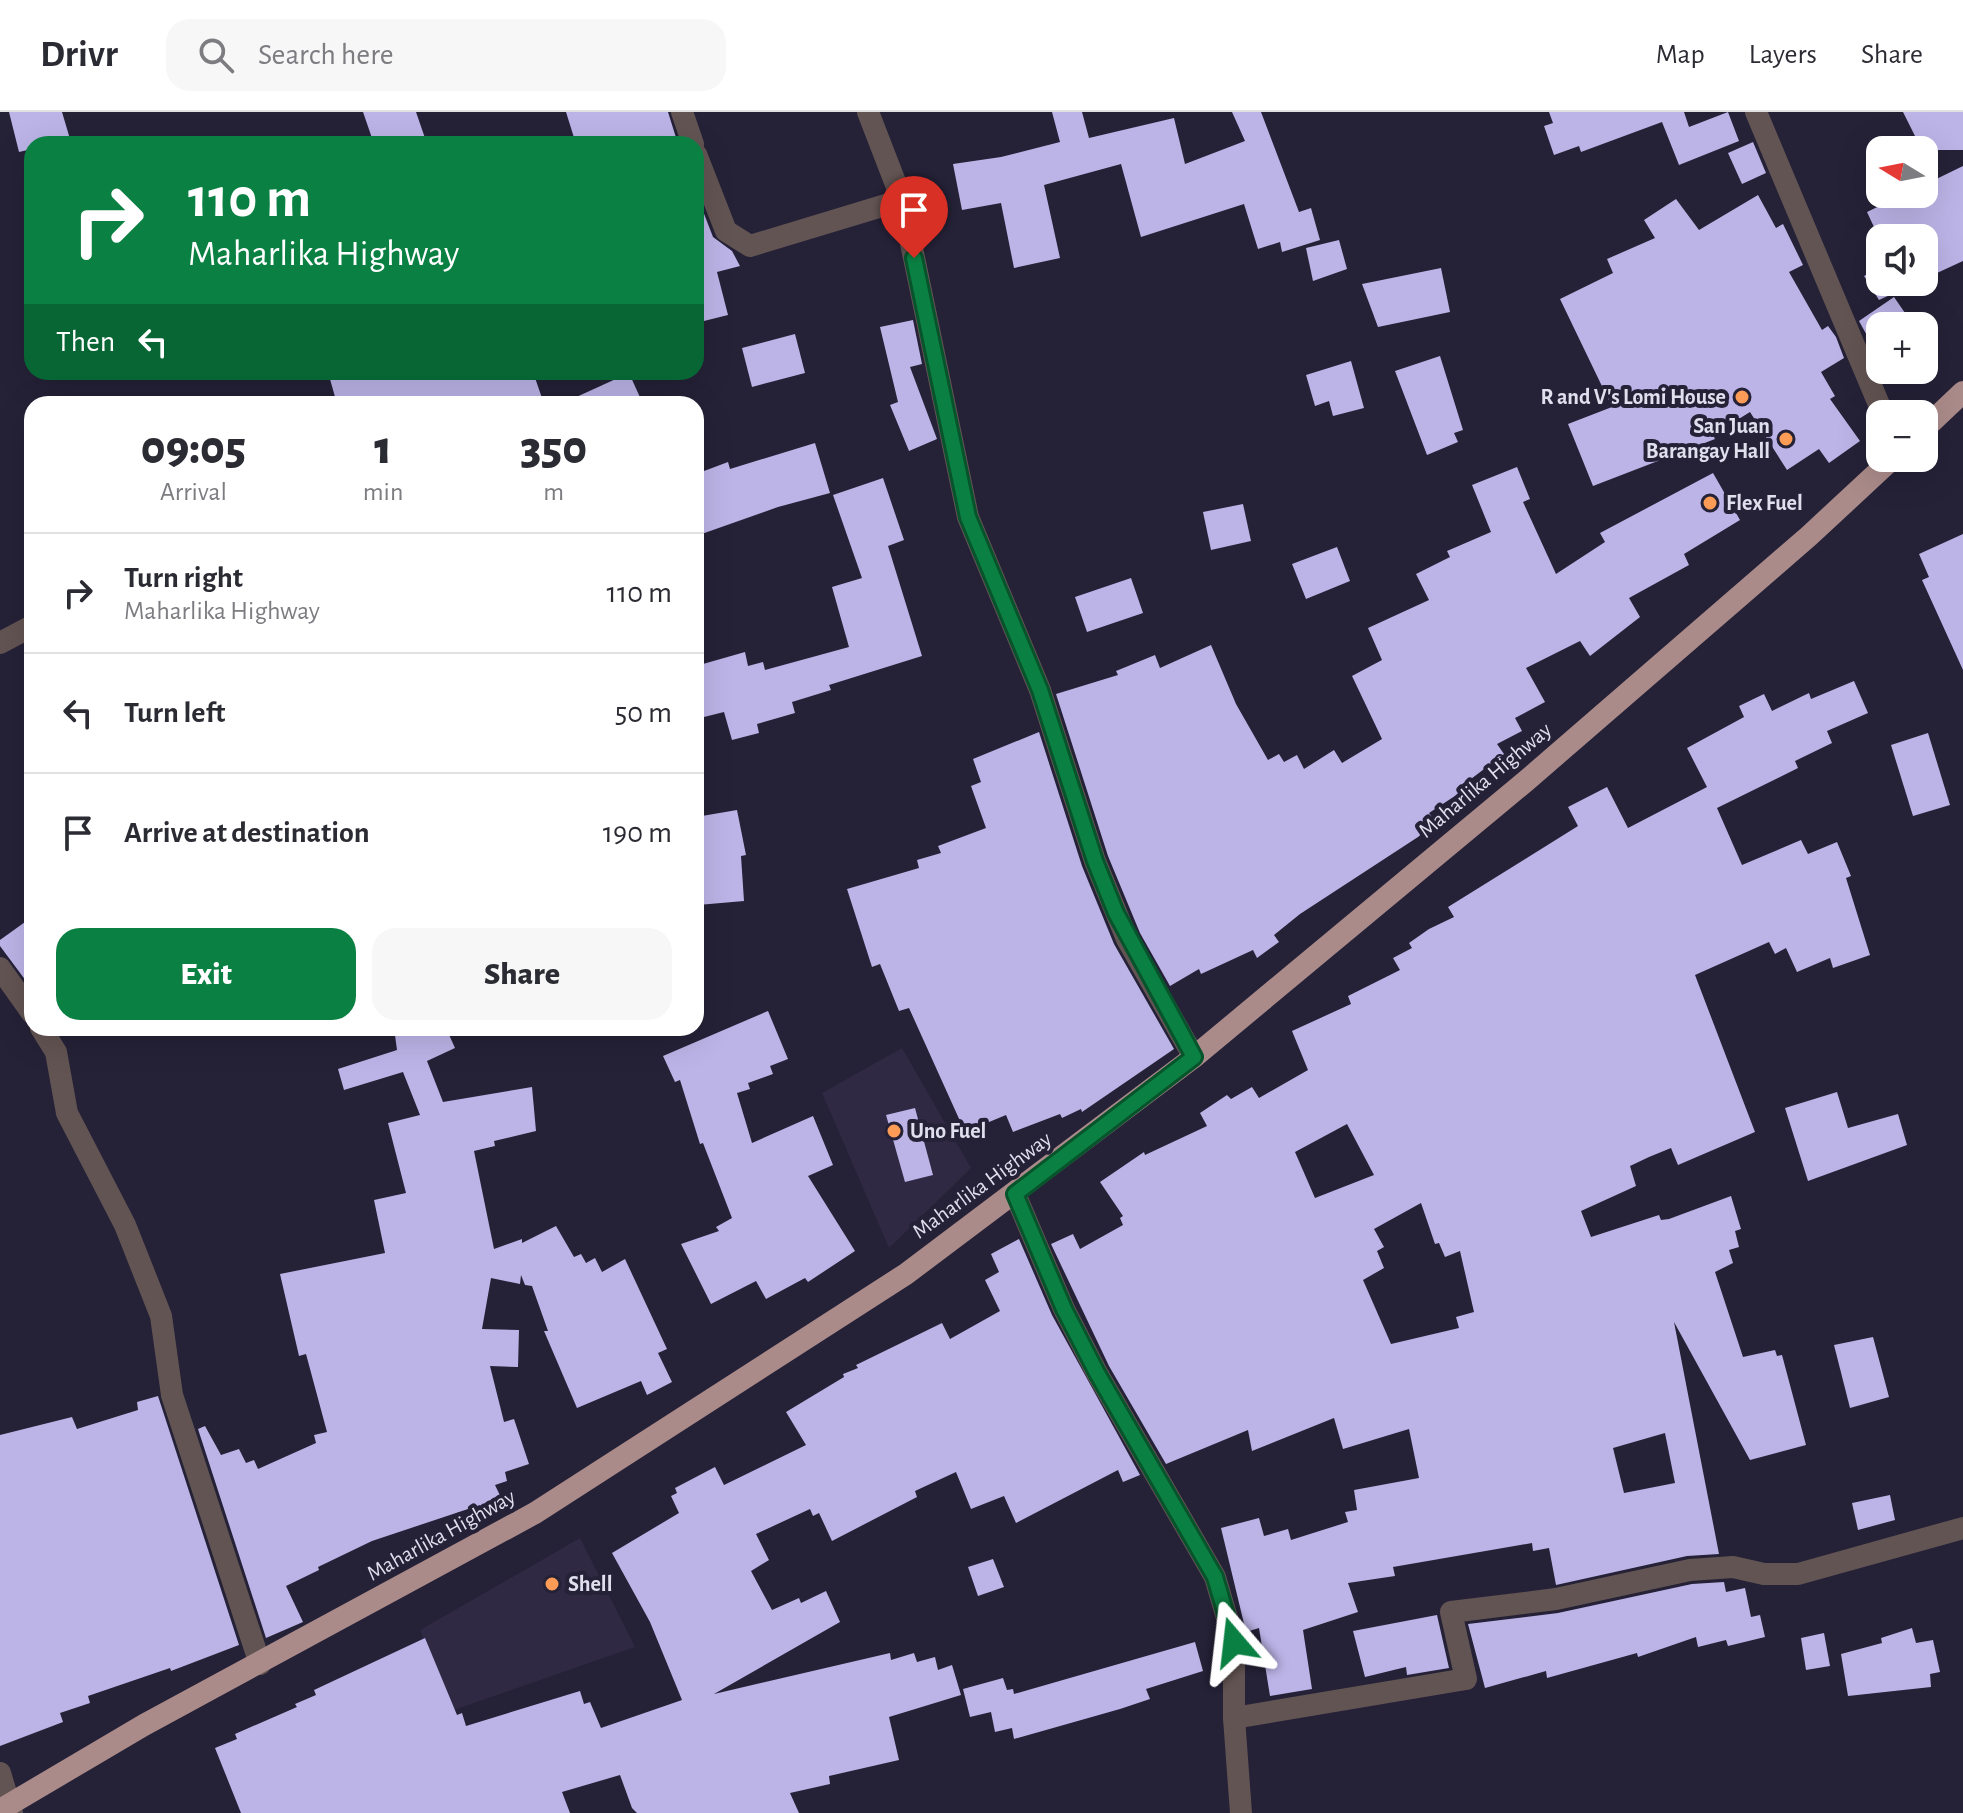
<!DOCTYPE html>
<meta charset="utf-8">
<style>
body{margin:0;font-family:"Alegreya Sans",sans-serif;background:#f7f7f7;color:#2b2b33;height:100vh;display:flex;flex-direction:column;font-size:30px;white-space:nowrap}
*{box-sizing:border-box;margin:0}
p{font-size:26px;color:#7c7c81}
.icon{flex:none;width:44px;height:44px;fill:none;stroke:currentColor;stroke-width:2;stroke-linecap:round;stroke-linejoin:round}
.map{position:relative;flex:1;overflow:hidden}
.side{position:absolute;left:24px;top:284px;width:680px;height:640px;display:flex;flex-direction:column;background:#fff;border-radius:24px;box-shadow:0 8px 32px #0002}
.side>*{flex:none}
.hud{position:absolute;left:24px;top:24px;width:680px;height:244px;border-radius:24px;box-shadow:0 8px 32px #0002;background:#0b8043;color:#fff;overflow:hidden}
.needle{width:52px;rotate:280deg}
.controls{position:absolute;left:1866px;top:24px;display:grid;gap:16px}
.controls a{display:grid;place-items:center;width:72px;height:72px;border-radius:16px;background:#fff;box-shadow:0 8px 32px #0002;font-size:40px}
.pin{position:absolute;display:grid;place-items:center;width:68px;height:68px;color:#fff;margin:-82px -34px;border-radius:50% 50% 50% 0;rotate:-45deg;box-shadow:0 0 8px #0007}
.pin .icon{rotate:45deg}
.me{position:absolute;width:88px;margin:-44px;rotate:343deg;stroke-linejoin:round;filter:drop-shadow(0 0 6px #0008)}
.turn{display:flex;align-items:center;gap:28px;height:168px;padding:0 32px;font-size:36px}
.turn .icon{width:104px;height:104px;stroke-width:2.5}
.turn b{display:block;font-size:56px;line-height:68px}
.then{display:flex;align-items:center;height:76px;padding:0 32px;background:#0003;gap:16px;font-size:30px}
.eta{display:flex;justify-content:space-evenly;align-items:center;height:136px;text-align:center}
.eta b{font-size:48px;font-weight:800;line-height:56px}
.primary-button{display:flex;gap:16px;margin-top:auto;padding:16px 32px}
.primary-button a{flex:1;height:92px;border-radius:24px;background:#0b8043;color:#fff;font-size:32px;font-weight:800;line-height:92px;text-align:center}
.primary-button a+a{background:#f7f7f7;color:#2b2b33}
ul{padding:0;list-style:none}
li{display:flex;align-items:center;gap:24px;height:120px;padding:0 32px;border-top:2px solid #e1e1e2}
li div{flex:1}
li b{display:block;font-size:30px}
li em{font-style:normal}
header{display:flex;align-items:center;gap:48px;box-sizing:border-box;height:112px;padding:0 40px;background:#fff;border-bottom:2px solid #e1e1e2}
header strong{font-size:38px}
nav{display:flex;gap:44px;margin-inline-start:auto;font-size:28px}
.search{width:560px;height:72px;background:#f7f7f7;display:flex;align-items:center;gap:20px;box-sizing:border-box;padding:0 28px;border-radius:24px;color:#7c7c81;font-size:30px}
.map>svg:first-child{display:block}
.built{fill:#2f2944}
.building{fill:#bcb4e7;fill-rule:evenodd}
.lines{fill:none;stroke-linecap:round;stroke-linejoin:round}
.minor{stroke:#625453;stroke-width:22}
.trunk{stroke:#aa8b8a;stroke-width:22}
.route-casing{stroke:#07532c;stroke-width:20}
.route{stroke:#0b8043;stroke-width:14}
.poi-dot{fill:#fd9c56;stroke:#252137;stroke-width:3}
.labels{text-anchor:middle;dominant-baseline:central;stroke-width:8;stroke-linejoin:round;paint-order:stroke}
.poi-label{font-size:22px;font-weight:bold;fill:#e0dfed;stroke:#252137;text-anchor:start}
.street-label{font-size:22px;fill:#e0dfed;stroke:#252137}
</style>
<header>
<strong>Drivr</strong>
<div class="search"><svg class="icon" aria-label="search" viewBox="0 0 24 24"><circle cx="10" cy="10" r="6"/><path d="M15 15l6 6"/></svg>Search here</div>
<nav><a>Map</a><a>Layers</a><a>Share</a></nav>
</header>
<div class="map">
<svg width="1963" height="1701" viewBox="0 0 1963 1701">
<rect width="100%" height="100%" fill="#252137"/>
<g class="built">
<polygon points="902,936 971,1056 889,1136 822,981"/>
<polygon points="580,1426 635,1535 451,1599 420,1518"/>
</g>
<g class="building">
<polygon points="9,0 62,0 70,27 32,32 32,37 19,40"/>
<polygon points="363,0 416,0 427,32 374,32"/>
<polygon points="566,0 668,0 678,32 576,32"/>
<polygon points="1052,0 1082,0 1089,26 1174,6 1185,52 1245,29 1232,0 1261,0 1299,100 1311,96 1320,128 1282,140 1280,130 1258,137 1244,92 1141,125 1121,52 1044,73 1060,146 1014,156 1001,91 962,98 953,52 1001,45 1060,30"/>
<polygon points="1549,0 1684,0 1689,15 1728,0 1739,29 1679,53 1662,10 1581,40 1579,34 1554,43 1544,14 1553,11"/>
<polygon points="1903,0 1963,0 1963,38 1922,38"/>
<polygon points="1753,30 1766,61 1742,72 1728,41"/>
<polygon points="1963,54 1963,149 1924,167 1924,126 1880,128 1867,100 1904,82 1924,82 1924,73"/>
<polygon points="696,81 713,125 732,139 740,154 717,160 728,203 696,211"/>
<polygon points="1758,83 1776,116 1783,112 1803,153 1789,160 1822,218 1828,214 1836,225 1844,246 1821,260 1835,284 1830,287 1860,329 1829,351 1819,337 1787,358 1750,300 1713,323 1715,327 1593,374 1568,312 1612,295 1560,187 1613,161 1607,147 1655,126 1644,108 1676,87 1699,118"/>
<polygon points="1339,128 1347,157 1313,169 1306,136"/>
<polygon points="1880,155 1880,170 1918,170 1879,188 1864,164"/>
<polygon points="1441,156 1450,200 1378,215 1362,172"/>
<polygon points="1894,185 1914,214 1880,214 1880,247 1859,209"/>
<polygon points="913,208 922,252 910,255 937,327 909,339 890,293 898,290 880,215"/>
<polygon points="795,222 805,261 752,275 742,236"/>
<polygon points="1924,229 1936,246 1924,254"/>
<polygon points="1440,244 1463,318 1454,321 1458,330 1427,343 1395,259"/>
<polygon points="1351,249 1364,296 1333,304 1329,289 1315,294 1306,263"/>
<polygon points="1888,258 1918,258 1904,268 1894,268"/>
<polygon points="328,260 533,260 544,292 337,292"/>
<polygon points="629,261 643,292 561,292"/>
<polygon points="815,331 830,381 778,395 696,424 696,362 728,350 730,357"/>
<polygon points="1517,355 1530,387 1523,390 1556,462 1605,430 1600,421 1713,361 1740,408 1684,442 1689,453 1629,486 1640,505 1590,544 1580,529 1526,556 1545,590 1515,606 1522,619 1497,632 1504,642 1459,676 1461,680 1429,701 1436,710 1418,725 1300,802 1274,823 1279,830 1257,846 1253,838 1201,862 1199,857 1170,874 1140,821 1108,744 1056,582 1118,563 1116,559 1155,543 1160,556 1211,533 1236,592 1268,648 1279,642 1284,650 1297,643 1304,657 1334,638 1342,651 1382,627 1352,564 1382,548 1368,516 1429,488 1416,462 1450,445 1447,439 1491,420 1472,373"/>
<polygon points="883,366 904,428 888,434 922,544 829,573 831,578 792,590 795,601 757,612 759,621 732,628 724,600 696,607 696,554 745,540 748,554 763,550 765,558 849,535 832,475 862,466 833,383"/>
<polygon points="1243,392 1251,429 1211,438 1203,400"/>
<polygon points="1963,422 1963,558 1922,468 1929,465 1919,442"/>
<polygon points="1337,435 1350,469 1306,487 1292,452"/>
<polygon points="1131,466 1143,501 1087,520 1075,485"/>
<path d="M1854,569L1868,601L1827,619L1832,631L1795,649L1798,656L1717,696L1742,753L1801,728L1808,742L1837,730L1851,764L1846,766L1870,843L1833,856L1830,846L1797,860L1786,836L1775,842L1769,830L1695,863L1755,1020L1678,1053L1671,1036L1649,1045L1630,1054L1636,1074L1581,1099L1591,1125L1659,1103L1661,1108L1669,1107L1731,1084L1741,1117L1735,1119L1739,1135L1729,1138L1733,1151L1715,1160L1743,1245L1775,1238L1777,1244L1782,1243L1806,1333L1750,1348L1674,1210L1719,1442L1687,1444L1556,1473L1549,1436L1533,1439L1532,1431L1393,1455L1395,1464L1348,1471L1358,1500L1303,1518L1312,1577L1270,1584L1259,1516L1246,1520L1221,1416L1259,1406L1264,1424L1288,1417L1291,1428L1348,1410L1345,1400L1357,1398L1354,1378L1419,1366L1409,1317L1343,1337L1334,1306L1252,1339L1248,1318L1166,1352L1109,1254L1051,1132L1073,1122L1080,1137L1123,1113L1120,1106L1123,1104L1100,1070L1144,1040L1145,1043L1207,1014L1200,1001L1227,983L1231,987L1252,975L1259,986L1308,958L1292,919L1351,892L1348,884L1400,858L1393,846L1412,836L1409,831L1429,817L1454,805L1448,795L1578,714L1568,695L1607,675L1628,716L1707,675L1687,636L1744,605L1739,594L1764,582L1772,599L1809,581L1811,587ZM1347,1012L1374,1063L1315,1086L1295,1040ZM1421,1091L1435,1132L1439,1131L1445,1145L1460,1139L1474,1200L1456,1205L1459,1216L1391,1232L1363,1168L1384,1156L1377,1139L1384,1135L1374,1117ZM1665,1321L1675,1371L1624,1381L1613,1336Z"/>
<polygon points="1039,620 1082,754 1114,832 1174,937 1082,1000 1081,997 1062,1006 1060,1002 1013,1020 1006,1003 965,1020 909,896 899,899 880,852 872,855 847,777 919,756 917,748 941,741 938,734 986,716 971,674 981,670 973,647"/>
<polygon points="1928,621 1950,693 1913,704 1891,633"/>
<polygon points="737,698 746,743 741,744 744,789 698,793 696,705"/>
<polygon points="32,805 32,877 0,834 0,828"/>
<polygon points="768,899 788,947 770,954 773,962 748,971 750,977 737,981 752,1031 813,1004 833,1053 808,1064 855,1139 808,1170 805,1166 766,1187 756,1169 711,1192 681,1132 719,1119 716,1115 732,1106 703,1031 700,1032 680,968 675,970 663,944"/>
<polygon points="394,916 446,916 455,936 427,949 443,990 532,975 536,1019 494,1029 495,1034 474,1039 494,1137 522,1127 522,1131 556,1114 574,1145 581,1142 586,1151 595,1146 602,1160 625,1147 667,1237 658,1241 672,1270 647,1283 641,1269 577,1296 544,1219 548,1219 532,1174 525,1173 521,1163 520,1172 491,1166 482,1217 519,1218 518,1255 490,1254 504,1310 514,1307 529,1352 505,1360 507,1369 495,1373 506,1396 485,1405 480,1393 372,1429 318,1455 319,1458 286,1474 303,1510 266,1526 198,1317 205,1314 221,1343 239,1337 246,1351 254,1348 258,1357 316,1331 314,1323 327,1320 306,1242 299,1244 280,1162 385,1141 374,1088 406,1081 388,1011 420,1003 403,960 344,978 338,957 397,938"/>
<polygon points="1837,980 1848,1016 1898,1002 1907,1033 1808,1069 1785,996"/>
<polygon points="915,996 933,1063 905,1070 886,1003"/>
<polygon points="1019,1127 1052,1203 1140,1363 1123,1370 1118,1358 1016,1411 1004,1384 971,1397 956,1360 915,1379 917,1385 832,1429 819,1401 813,1404 810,1397 756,1422 769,1448 751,1459 772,1498 799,1486 801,1491 826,1479 840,1510 714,1582 890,1541 891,1548 914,1541 917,1550 935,1545 938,1558 952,1553 961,1583 889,1605 899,1648 829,1664 830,1672 790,1681 799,1701 637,1701 632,1696 620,1663 562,1680 570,1701 241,1701 215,1636 237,1627 235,1622 297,1595 295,1592 316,1583 314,1578 425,1526 457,1603 462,1601 466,1614 580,1579 584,1592 590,1590 601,1616 682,1588 650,1510 612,1441 679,1401 671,1384 677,1381 675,1376 715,1355 724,1373 806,1333 786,1300 844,1265 843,1262 858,1256 856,1253 942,1211 950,1227 1000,1199 985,1168 999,1160 991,1142"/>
<polygon points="1873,1225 1889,1285 1850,1296 1834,1233"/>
<polygon points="158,1284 239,1533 171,1559 170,1556 88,1584 90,1591 60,1601 63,1610 0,1634 0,1323 72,1305 77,1317 138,1298 137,1290"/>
<polygon points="1890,1383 1895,1408 1858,1418 1852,1391"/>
<polygon points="993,1447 1004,1475 978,1484 968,1455"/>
<polygon points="1724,1470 1726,1480 1745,1476 1751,1505 1760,1503 1765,1525 1728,1534 1726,1528 1698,1535 1696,1525 1638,1545 1637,1541 1547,1566 1546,1559 1485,1576 1468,1512 1558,1501 1692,1472"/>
<polygon points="1437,1503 1449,1556 1407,1563 1406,1555 1365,1565 1353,1519"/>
<polygon points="1912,1516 1916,1531 1933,1528 1940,1560 1930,1562 1931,1575 1848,1584 1841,1542 1882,1531 1881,1526"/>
<polygon points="1824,1521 1830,1554 1806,1558 1801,1526"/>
<polygon points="1195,1530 1203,1559 1146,1577 1150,1587 1120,1597 1014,1627 1012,1616 995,1620 991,1600 970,1605 963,1577 1003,1566 1007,1578 1013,1577 1014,1582"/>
</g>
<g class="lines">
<g class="minor">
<polyline points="682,0 693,32"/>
<polyline points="868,0 902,88 968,405 1040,578 1095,749 1127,827 1194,945"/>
<polyline points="1756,0 1883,302"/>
<polyline points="696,42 726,119 750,134 902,88"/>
<polyline points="0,531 32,514"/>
<polyline points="0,856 32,901"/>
<polyline points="41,916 56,940 67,1001 125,1113 161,1204 172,1283 260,1552"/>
<polyline points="1015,1082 1064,1197 1097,1261 1215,1465 1234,1530 1234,1606 1241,1701"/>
<polyline points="1234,1606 1466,1567 1451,1500 1556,1487 1690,1458 1733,1455 1764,1462 1798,1462 1963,1416"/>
<polyline points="0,1661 12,1701"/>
</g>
<g class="trunk">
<polyline points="1924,317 1963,280"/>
<polyline points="0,1698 144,1613 535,1401 906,1162 1194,945 1526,669 1809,424 1893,346"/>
</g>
</g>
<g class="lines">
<g class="route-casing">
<polyline id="route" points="914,146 968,405 1040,578 1095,749 1116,801 1194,945 1015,1082 1064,1197 1097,1261 1215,1465 1234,1530"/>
</g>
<use href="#route" class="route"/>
</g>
<g class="poi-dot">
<circle cx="1742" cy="285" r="8"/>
<circle cx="1786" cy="327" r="8"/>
<circle cx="1710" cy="391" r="8"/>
<circle cx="894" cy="1019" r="8"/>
<circle cx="552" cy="1472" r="8"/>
</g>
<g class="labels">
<g class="poi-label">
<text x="1726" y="285" text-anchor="end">R and V's Lomi House</text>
<text x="1770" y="314" text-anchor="end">San Juan<tspan x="1770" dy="25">Barangay Hall</tspan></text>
<text x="1726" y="391">Flex Fuel</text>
<text x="910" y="1019">Uno Fuel</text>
<text x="568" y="1472">Shell</text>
</g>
<g class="street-label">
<text transform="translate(1485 668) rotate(-40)">Maharlika Highway</text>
<text transform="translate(982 1073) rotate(-36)">Maharlika Highway</text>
<text transform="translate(441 1423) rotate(-29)">Maharlika Highway</text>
</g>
</g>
</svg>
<div class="controls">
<a><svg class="needle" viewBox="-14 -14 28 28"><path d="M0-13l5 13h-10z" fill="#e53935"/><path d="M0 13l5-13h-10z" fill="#7c7c81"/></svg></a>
<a><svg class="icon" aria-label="sound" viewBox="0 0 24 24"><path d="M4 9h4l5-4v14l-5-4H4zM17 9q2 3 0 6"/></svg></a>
<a>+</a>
<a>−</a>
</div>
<div class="pin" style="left:914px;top:146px;background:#d93025"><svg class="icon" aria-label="arrive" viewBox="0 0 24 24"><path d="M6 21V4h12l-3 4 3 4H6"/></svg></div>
<svg class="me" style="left:1234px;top:1530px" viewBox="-20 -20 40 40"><path d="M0-17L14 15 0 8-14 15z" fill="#0b8043" stroke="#fff" stroke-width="4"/></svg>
<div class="hud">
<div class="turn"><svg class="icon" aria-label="right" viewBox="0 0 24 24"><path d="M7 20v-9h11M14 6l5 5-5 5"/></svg><div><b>110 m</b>Maharlika Highway</div></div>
<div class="then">Then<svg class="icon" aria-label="left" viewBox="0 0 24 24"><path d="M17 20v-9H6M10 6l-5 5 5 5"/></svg></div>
</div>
<section class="side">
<div class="eta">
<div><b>09:05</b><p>Arrival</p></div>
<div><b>1</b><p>min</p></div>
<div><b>350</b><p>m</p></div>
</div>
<ul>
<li><svg class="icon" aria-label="right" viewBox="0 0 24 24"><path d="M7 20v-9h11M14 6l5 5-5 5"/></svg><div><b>Turn right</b><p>Maharlika Highway</p></div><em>110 m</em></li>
<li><svg class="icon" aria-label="left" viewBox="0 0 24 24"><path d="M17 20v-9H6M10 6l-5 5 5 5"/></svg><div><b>Turn left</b></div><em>50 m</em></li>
<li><svg class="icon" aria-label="arrive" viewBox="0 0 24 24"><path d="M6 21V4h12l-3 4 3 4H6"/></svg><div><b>Arrive at destination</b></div><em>190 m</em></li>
</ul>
<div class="primary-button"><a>Exit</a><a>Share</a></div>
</section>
</div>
